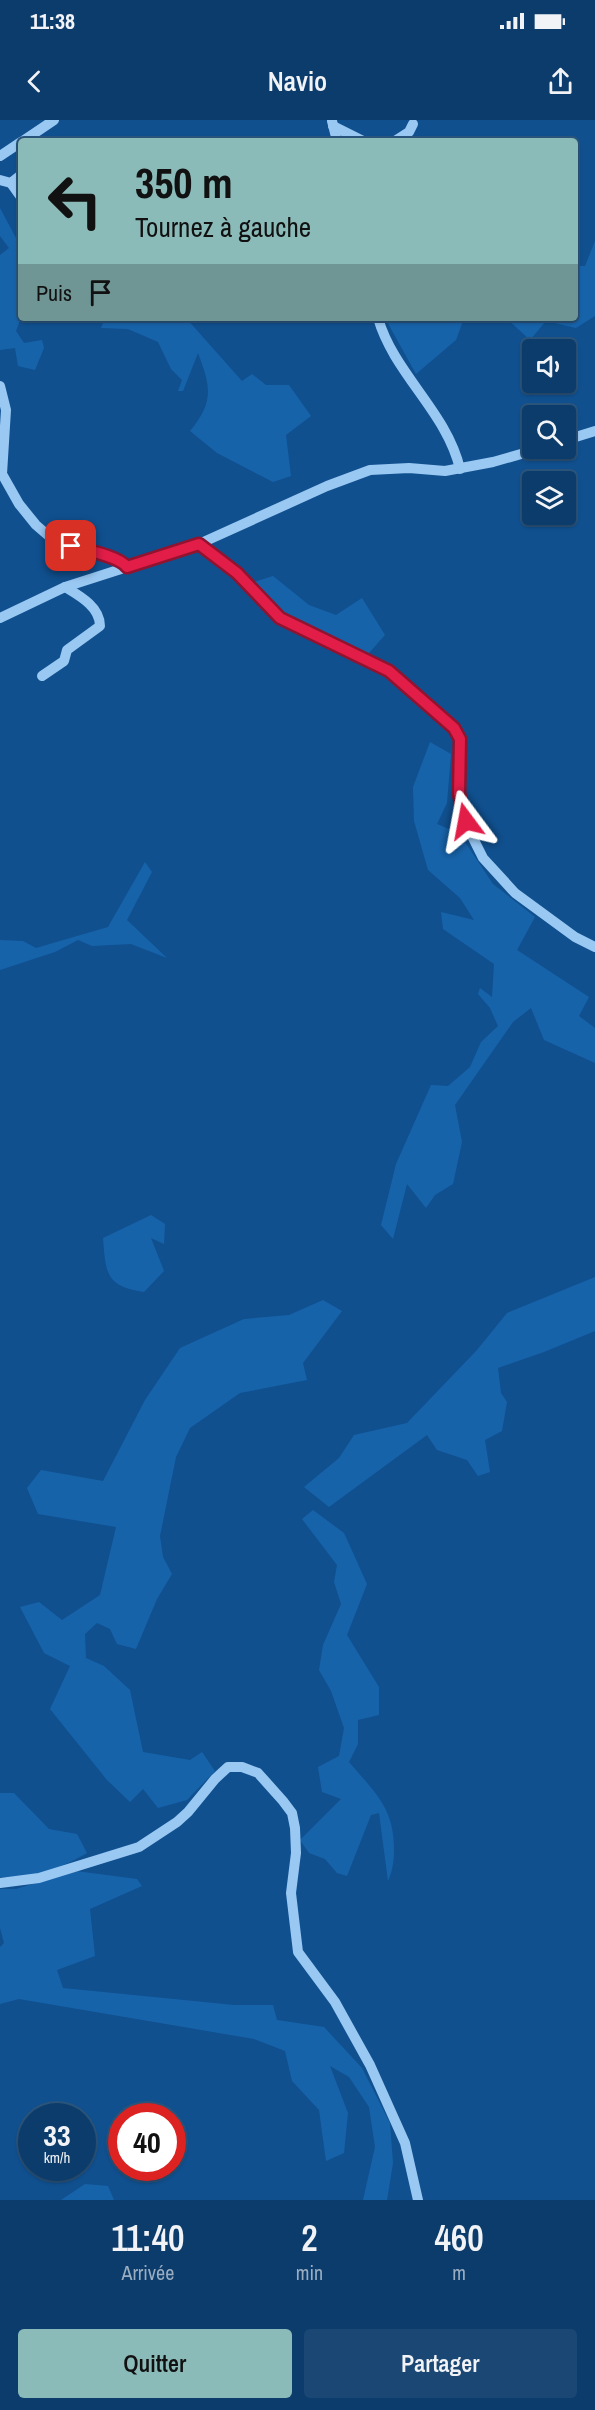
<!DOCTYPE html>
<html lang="fr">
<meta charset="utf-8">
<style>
body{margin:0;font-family:"Archivo Narrow",sans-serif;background:#1a4773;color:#f1f3f6;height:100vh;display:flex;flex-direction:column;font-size:22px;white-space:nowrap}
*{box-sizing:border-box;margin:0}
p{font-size:20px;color:#9aadc1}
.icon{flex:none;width:33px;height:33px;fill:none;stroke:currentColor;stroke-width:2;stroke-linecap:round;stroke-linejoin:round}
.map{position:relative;height:2080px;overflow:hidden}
.side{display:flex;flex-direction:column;background:#0c3c6b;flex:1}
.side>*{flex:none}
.banner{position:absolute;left:18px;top:18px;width:560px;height:183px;border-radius:6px;box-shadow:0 2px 4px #0004,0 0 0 2px #2c567e;background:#8bbbb9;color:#111;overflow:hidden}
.buttons{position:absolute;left:522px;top:219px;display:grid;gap:12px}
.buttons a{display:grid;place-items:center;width:54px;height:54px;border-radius:6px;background:#0c3c6b;box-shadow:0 2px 4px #0004,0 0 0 2px #2c567e;font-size:30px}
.speed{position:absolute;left:18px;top:1983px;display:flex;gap:12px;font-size:30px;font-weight:700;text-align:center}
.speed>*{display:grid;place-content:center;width:78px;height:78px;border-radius:50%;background:#0c3c6b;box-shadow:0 2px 4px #0004,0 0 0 2px #2c567e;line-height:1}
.speed small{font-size:15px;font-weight:400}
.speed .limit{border:9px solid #d22;background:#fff;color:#111}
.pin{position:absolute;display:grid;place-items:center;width:51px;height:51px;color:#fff;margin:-26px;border-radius:12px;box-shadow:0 3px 9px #0006}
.me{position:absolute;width:66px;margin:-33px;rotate:347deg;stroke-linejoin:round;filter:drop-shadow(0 0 4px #0008)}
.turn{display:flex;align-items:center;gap:21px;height:126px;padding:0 18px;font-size:27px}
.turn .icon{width:78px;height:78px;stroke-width:2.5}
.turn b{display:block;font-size:42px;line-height:51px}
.then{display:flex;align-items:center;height:57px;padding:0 18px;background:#0003;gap:12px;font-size:22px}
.eta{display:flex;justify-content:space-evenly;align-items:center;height:102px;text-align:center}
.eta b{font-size:36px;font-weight:600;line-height:42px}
.cta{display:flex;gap:12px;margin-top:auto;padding:12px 18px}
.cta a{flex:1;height:69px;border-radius:6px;background:#8bbbb9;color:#111;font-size:24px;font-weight:600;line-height:69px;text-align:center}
.cta a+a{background:#1a4773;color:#f1f3f6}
.status{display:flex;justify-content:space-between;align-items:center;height:42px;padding:0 30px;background:#0c3c6b;direction:ltr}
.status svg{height:16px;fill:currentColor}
header{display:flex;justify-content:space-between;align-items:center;height:78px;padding:0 18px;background:#0c3c6b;font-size:27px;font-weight:600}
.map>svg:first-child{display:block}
.green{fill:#1763aa}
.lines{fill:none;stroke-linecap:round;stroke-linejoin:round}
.minor{stroke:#99c8f3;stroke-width:10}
.route-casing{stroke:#92132f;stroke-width:15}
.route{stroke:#e11d48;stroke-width:10}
</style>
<div class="status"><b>11:38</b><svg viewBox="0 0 49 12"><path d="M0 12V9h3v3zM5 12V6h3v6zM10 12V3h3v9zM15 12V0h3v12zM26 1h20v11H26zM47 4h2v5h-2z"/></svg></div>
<header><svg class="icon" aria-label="back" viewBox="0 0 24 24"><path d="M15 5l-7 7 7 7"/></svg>Navio<svg class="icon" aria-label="share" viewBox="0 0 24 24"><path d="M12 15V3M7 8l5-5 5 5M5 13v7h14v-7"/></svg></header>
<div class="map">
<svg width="595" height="2080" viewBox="0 0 595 2080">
<rect width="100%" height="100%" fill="#10508f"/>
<g class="green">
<polygon points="0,88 16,118 21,132 21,198 16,211 24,223 42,220 44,228 35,250 18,246 15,228 0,230 0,135 9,128 0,116"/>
<polygon points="595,121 595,196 576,208 546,201 530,220 506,198 574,198 575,146 585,146"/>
<path d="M105,198H186L242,261L252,254L266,265H289L311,296L286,315L291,356L273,362L217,333L190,311C214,282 211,267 198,233L183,271H178L182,260L171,249L158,222L128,209L101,208Z"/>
<polygon points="385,198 464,198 456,220 416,254"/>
<polygon points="273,456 309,485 336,495 362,478 385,515 369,533 344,527 278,490 254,462"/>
<polygon points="430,622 451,634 447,683 437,704 459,713 493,764 535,797 517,830 589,877 579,896 595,908 595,943 544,920 531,888 513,902 455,985 462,1022 453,1064 435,1075 426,1088 407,1064 393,1119 381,1105 396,1044 431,965 448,966 470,947 481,922 498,906 490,888 478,874 480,868 492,877 494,844 443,809 441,792 474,800 460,778 428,750 414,701 413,667"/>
<polygon points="145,742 152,752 127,800 167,838 131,824 92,826 78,820 55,832 0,850 0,820 23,821 36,828 108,807"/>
<path d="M151,1095L165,1104L164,1124L151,1118L164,1151L144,1172C105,1166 106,1153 103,1118Z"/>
<polygon points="595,1157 595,1211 544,1232 498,1248 501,1273 507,1282 502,1311 485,1320 490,1352 478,1356 467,1340 437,1330 427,1315 329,1387 304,1367 339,1338 354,1315 407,1303 477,1230 507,1193"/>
<polygon points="323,1180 342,1191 303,1243 307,1260 240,1273 190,1308 176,1337 160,1416 163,1437 172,1454 157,1479 136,1529 117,1524 110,1509 97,1503 85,1514 86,1538 104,1546 130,1570 143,1632 190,1640 202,1632 215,1651 187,1680 158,1688 143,1669 130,1682 107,1660 50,1589 70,1546 44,1533 20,1487 39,1482 62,1500 100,1475 116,1407 38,1394 27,1368 41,1350 103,1361 145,1280 180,1228 244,1199 289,1195"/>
<path d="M313,1390L344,1413L367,1464L347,1515L379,1567V1595L358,1600V1624L349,1642C374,1672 394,1687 394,1729C394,1741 393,1749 388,1761L379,1693L371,1695L347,1756L337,1753L325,1739L309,1733L300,1720L341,1679L322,1672L318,1647L339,1636L344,1608L331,1571L319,1550L323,1525L341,1484L334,1462L337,1445L302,1399Z"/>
<path d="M0,1673H14L49,1709L77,1714L87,1733C61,1748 30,1761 0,1757Z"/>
<polygon points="76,1751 137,1759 142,1766 90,1789 95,1836 57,1850 63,1868 234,1885 273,1885 277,1900 324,1907 362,1948 390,2003 393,2043 387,2080 363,2080 375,2027 369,1987 349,1957 330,1946 348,1993 344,2033 326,2041 319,1990 292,1961 285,1931 254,1919 19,1879 0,1884 0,1827 4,1823 0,1808 0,1769 16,1769"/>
<polygon points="85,2064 108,2066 114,2080 61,2080"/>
</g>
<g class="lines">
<g class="minor">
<polyline points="332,1 337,21"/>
<polyline points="333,6 363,21"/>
<polyline points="23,21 54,0"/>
<polyline points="395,21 409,12 413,4"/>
<polyline points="0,36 21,22"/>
<polyline points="0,60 11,63 21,55"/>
<polyline points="11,63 21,77"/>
<path d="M378,198C394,254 447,292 460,349"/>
<polyline points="0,266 6,290 2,354 19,384 36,405 51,418 114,439 124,443 127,447"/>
<polyline points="566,320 595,311"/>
<polyline points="199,424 237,452 281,498 389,551 454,608 461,623 459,674 461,685 472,716 483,738 515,773 575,817 595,827"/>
<polyline points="0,498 65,467 199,424 327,366 370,350 409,348 445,351 493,342 542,328"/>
<path d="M42,556L64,541L67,530L100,506C100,487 80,476 65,467"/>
<polyline points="0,1763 39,1758 139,1727 177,1702 188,1692 215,1659 228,1647 242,1647 258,1653 283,1681 292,1693 295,1708 296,1733 291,1773 298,1832 335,1882 370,1945 405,2023 418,2080"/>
</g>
</g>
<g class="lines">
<g class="route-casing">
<path id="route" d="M71,426C85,430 119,436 127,447L199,424L237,453L280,498L389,551L454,608L460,619L459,674L466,701"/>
</g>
<use href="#route" class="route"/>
</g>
</svg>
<div class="buttons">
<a><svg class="icon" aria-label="sound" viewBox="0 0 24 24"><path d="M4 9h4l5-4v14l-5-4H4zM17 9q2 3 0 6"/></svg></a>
<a><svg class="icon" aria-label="search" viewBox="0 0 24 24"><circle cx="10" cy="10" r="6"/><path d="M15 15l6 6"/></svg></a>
<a><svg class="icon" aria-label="layers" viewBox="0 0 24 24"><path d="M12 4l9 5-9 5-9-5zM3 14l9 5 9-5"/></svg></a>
</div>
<div class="speed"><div>33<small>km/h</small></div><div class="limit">40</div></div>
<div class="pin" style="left:71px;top:426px;background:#d93025"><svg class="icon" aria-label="arrive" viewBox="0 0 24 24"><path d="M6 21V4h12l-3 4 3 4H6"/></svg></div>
<svg class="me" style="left:466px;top:701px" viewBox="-20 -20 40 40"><path d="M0-17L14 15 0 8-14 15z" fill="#e11d48" stroke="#fff" stroke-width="4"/></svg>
<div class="banner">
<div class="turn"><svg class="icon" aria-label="left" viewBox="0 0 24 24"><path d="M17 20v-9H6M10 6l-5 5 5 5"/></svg><div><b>350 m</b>Tournez à gauche</div></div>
<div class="then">Puis<svg class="icon" aria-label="arrive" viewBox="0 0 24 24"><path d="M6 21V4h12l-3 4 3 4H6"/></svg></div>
</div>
</div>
<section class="side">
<div class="eta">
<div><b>11:40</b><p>Arrivée</p></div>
<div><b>2</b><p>min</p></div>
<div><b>460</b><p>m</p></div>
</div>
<div class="cta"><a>Quitter</a><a>Partager</a></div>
</section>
